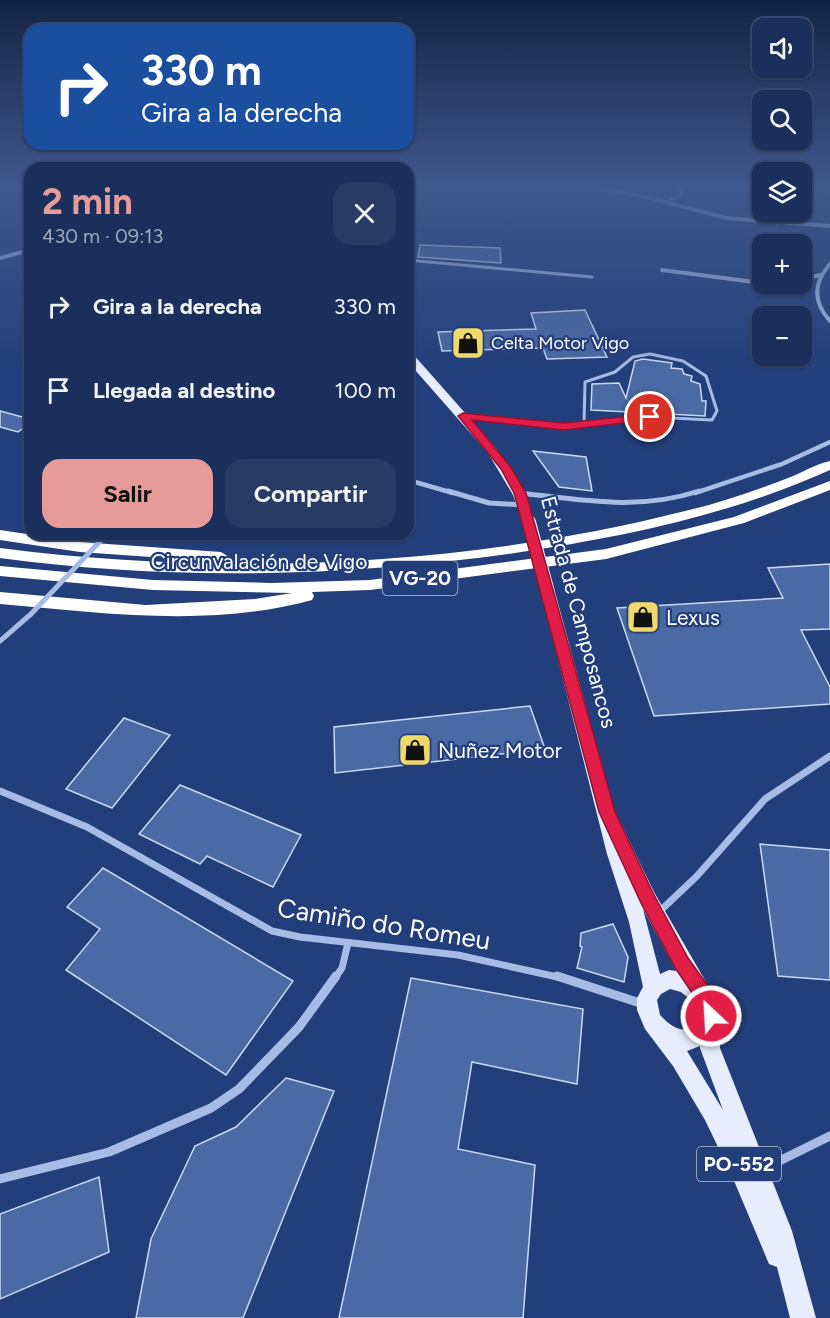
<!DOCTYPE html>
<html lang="es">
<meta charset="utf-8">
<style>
body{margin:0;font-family:Figtree,sans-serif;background:#273b65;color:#f1f3f6;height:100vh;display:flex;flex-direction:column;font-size:22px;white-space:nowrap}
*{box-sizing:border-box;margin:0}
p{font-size:20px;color:#9fa9bb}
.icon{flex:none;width:33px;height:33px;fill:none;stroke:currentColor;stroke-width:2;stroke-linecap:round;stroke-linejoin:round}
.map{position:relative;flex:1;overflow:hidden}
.drawer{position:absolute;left:24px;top:162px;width:390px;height:378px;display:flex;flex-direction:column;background:#1a2f5c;border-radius:18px;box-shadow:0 2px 4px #0004,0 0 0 2px #384a72}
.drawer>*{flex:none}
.top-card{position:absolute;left:24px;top:24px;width:390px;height:126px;border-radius:18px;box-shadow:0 2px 4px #0004,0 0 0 2px #384a72;background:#1a4fa0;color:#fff;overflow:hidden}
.tools{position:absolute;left:752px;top:18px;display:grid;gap:12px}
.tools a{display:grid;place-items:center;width:60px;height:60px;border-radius:12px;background:#1a2f5c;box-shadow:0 2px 4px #0004,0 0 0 2px #384a72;font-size:30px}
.pin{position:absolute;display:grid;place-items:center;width:51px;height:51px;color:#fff;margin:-26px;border:3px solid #fff;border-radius:50%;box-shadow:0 2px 6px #0007}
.me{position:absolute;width:66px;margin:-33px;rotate:335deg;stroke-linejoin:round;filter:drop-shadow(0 0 4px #0008)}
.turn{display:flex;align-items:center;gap:21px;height:126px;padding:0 18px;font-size:27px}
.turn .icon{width:78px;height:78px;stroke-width:2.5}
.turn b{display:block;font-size:42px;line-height:51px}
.round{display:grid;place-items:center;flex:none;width:63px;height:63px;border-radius:18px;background:#273b65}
.overview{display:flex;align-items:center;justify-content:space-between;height:102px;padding:0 18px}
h1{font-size:36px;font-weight:700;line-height:45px;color:#e69b98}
.button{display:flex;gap:12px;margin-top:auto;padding:12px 18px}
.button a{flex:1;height:69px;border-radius:18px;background:#e69b98;color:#111;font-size:24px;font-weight:700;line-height:69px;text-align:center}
.button a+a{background:#273b65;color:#f1f3f6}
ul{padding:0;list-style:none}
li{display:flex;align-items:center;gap:18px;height:84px;padding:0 18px}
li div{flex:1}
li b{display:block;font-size:22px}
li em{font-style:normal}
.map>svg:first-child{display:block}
.building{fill:#4b69a4;stroke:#c9d8f4;stroke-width:1.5}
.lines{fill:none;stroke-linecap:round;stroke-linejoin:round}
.lane{stroke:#a6bbe5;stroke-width:3}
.street-far4{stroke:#a6bbe5;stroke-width:4}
.street-far3{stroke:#a6bbe5;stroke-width:4.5}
.street-far2{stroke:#a6bbe5;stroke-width:5}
.street-far1{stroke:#a6bbe5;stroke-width:7}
.street{stroke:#a6bbe5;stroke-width:9}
.primary{fill:#e7edfc;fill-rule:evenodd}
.highway{fill:#fff;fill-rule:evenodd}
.street-bridge{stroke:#a6bbe5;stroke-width:5}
.primary-bridge{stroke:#e7edfc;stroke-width:14}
.route{fill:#e11d48;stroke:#92132f;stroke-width:1.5}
.labels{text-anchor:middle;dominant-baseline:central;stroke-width:4.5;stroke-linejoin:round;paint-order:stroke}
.far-poi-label{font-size:18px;fill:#fff;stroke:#233f7b;text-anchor:start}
.shield{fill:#233f7b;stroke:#bdc5d7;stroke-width:1.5}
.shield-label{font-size:20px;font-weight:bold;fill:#fff}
.street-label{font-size:21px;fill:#fff;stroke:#233f7b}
.poi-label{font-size:21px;fill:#fff;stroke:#233f7b;text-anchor:start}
.near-street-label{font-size:26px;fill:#fff;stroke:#233f7b}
</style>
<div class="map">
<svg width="830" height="1318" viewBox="0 0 830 1318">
<rect width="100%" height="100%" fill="#233f7b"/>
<g class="building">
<polygon points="420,245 500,248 501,263 418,257"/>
<polygon points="585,310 607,357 547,359 543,348 442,351 438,332 536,329 531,313"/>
<polygon points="643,359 672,363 671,368 682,369 684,374 692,376 691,381 700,384 702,401 706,401 705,416 591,410 592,384 619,383 626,398 635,361"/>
<polygon points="0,411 30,419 30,423 18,432 0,427"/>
<polygon points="533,451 586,457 592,491 559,487"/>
<polygon points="830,564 830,629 801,630 830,687 830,704 654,716 617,608 783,598 768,568"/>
<polygon points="530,706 545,749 335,773 334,727"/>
<polygon points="124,718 170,735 112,808 66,789"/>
<polygon points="180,785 301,835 273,887 207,856 200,864 139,834"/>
<polygon points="760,844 830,850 830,980 778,976"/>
<polygon points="103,868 293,981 226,1075 66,970 100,929 67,907"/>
<polygon points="613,924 628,957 624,982 577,968 582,947 580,946 581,933"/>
<polygon points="411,978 583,1009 577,1084 472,1062 458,1149 535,1165 523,1318 339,1318"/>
<polygon points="286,1078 334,1091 243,1318 136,1318 151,1239 195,1146 236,1127"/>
<polygon points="99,1177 109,1252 0,1299 0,1214"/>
</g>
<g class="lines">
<g class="lane">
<polyline points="408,260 592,277"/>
<polygon points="650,354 683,361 706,376 717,411 712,420 650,417 584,424 585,382 615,372 633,357"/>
<polyline points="463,416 564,426 584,424"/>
</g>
<g class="street-far4">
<polyline points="591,187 642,196 727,218 830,226"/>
<polyline points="752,187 762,203"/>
<polyline points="668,202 681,195 680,187"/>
<polyline points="801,203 808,194 803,187"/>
<polyline points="777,223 776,215 782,212"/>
<polyline points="0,258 30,250"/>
<path d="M830,264C813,283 813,302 830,321"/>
<polyline points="662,270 762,283"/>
<polyline points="801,279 821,275"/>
<polyline points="763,284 784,284"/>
</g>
<g class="street-far3">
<polyline points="408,480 453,493"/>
<polyline points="695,493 782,464 830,442"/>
</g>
<g class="street-far2">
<polyline points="448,491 489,503 524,505"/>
<path d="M520,493C582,500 639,511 699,491"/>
<polyline points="0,641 31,614"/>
</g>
<g class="street-far1">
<polyline points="0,791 87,827 272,931 300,937 458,955 562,978"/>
<polyline points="659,912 697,876 765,799 830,756"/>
<polyline points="335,978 342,968 348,943"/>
</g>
<g class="street">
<polyline points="557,976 643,1004"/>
<polyline points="761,1170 830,1136"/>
<polyline points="0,1179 109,1152 211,1108 239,1089 299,1027 336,976"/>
</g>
<g class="primary">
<polygon points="408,352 412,353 496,448 525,495 535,522 534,525 524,525 513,495 488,453 408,362"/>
<path d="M548,587L555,592L618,825L622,826L654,892L721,1008L720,1048L792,1231L816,1318H790L777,1267L769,1264L732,1176L705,1120L673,1066L645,1029L637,1010V998L643,987L629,922L607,854L541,592ZM643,909L677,971L669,970L660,974ZM670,989L681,992L698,1006L701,1021C686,1036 673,1029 660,1015L657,1000L661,994ZM700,1046V1048L723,1110L687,1051Z"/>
</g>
<g class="highway">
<path d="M830,461V470C730,515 623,537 515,553C343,577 172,581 0,558V548C225,577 464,567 685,511C720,503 754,491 788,478C802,473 815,464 830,461Z"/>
<path d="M830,481V490L744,523L606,559L370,590L312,592L314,596L312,600C211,628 103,613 0,604V592L146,605L255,599L292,593L153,590L0,576V566L153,580L272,583L370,580L606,549L734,517Z"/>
<polygon points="0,530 80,542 221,552 229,557 221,562 80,552 0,540"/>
</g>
<polyline class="street-bridge" points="31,614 106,535"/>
<polyline class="primary-bridge" points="529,522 548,592"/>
</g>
<linearGradient id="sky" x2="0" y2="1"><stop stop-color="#132344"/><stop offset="0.5" stop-color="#3f588d"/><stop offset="1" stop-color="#3f588d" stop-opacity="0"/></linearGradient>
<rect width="830" height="372" fill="url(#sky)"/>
<polygon class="route" points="463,413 564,423 650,414 655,417 650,420 564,430 472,420 510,466 526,493 615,812 653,893 688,958 711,990 720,1016 718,1023 711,1025 705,1023 697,1000 676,969 641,903 599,812 514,493 501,469 458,416"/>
<defs>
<g id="shop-square" transform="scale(1.725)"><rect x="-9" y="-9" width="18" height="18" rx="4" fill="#efd96a" stroke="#233f7b"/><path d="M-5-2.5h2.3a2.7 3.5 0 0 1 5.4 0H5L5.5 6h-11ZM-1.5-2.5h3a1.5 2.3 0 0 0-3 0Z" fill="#111"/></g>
</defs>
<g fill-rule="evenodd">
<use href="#shop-square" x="468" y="343"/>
<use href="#shop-square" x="643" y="617"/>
<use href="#shop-square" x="415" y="750"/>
</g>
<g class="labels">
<g class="far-poi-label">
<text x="491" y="343">Celta Motor Vigo</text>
</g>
<g class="shield">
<rect x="382.5" y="561" width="75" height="34" rx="4.5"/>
<rect x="697" y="1147" width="84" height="34" rx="4.5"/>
</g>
<g class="shield-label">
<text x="420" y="578">VG-20</text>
<text x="739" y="1164">PO-552</text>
</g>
<g class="street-label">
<text x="259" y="561">Circunvalación de Vigo</text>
<text transform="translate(579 612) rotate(75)">Estrada de Camposancos</text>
</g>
<g class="poi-label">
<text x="666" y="617">Lexus</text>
<text x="438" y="750">Nuñez Motor</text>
</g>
<g class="near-street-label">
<text transform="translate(384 924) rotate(9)">Camiño do Romeu</text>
</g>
</g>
</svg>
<div class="tools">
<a><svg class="icon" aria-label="sound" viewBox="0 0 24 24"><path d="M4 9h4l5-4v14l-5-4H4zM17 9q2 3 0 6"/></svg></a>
<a><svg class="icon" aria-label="search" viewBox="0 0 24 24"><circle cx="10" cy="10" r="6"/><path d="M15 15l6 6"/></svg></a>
<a><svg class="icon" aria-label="layers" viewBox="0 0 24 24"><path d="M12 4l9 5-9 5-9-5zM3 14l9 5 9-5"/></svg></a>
<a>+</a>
<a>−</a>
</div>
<div class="pin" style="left:650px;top:417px;background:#d93025"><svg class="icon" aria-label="arrive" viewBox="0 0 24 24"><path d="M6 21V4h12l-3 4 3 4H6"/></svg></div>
<svg class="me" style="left:711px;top:1016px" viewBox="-20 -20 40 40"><circle r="17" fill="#e11d48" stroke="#fff" stroke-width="3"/><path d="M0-11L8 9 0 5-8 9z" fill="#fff"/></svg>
<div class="top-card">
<div class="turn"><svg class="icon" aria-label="right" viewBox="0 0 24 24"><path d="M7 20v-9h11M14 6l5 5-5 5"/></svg><div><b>330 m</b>Gira a la derecha</div></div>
</div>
<section class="drawer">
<div class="overview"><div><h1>2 min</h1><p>430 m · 09:13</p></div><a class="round"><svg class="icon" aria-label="close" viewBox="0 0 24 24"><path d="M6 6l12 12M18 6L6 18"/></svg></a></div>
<ul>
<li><svg class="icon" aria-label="right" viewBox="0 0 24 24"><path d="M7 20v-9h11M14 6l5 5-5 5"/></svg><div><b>Gira a la derecha</b></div><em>330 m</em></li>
<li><svg class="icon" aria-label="arrive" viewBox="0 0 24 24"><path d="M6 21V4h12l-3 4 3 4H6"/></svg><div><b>Llegada al destino</b></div><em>100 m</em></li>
</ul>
<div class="button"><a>Salir</a><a>Compartir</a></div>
</section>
</div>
